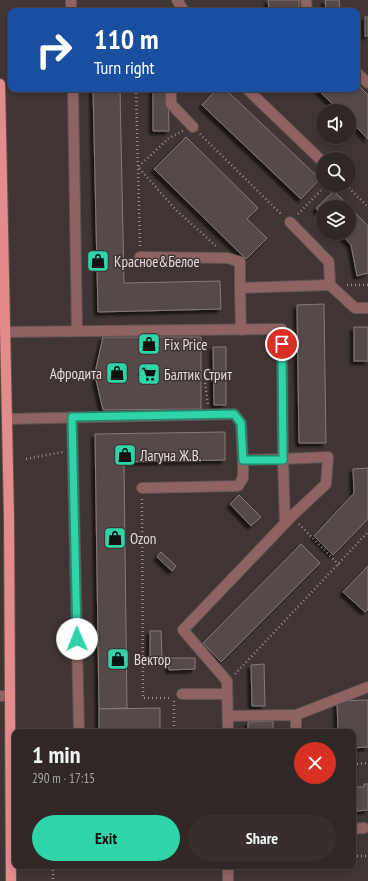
<!DOCTYPE html>
<meta charset="utf-8">
<style>
body{margin:0;font-family:"PT Sans Narrow",sans-serif;background:#38302f;color:#f1f3f6;height:100vh;display:flex;flex-direction:column;font-size:15px;white-space:nowrap}
*{box-sizing:border-box;margin:0}
p{font-size:13px;color:#a8a6a7}
.icon{flex:none;width:22px;height:22px;fill:none;stroke:currentColor;stroke-width:2;stroke-linecap:round;stroke-linejoin:round}
.map{position:relative;flex:1;overflow:hidden}
.panel{position:absolute;left:12px;top:729px;width:344px;height:140px;display:flex;flex-direction:column;background:#302827;border-radius:8px;box-shadow:0 2px 6px #0003,0 0 0 1px #4b4444}
.panel>*{flex:none}
.guide{position:absolute;left:8px;top:8px;width:352px;height:84px;border-radius:8px;box-shadow:0 2px 6px #0003,0 0 0 1px #4b4444;background:#1a4fa0;color:#fff;overflow:hidden}
.fabs{position:absolute;left:316px;top:104px;display:grid;gap:8px}
.fabs a{display:grid;place-items:center;width:40px;height:40px;border-radius:50%;background:#302827;box-shadow:0 2px 6px #0003,0 0 0 1px #4b4444;font-size:20px}
.pin{position:absolute;display:grid;place-items:center;width:34px;height:34px;color:#fff;margin:-17px;border:2px solid #fff;border-radius:50%;box-shadow:0 1px 4px #0007}
.me{position:absolute;width:44px;margin:-22px;rotate:359deg;stroke-linejoin:round;filter:drop-shadow(0 0 3px #0008)}
.turn{display:flex;align-items:center;gap:14px;height:84px;padding:0 20px;font-size:18px}
.turn .icon{width:52px;height:52px;stroke-width:2.5}
.turn b{display:block;font-size:28px;line-height:34px}
.round{display:grid;place-items:center;flex:none;width:42px;height:42px;border-radius:21px;background:#38302f}
.headline{display:flex;align-items:center;justify-content:space-between;height:68px;padding:0 20px}
h1{font-size:24px;font-weight:700;line-height:30px}
.button{display:flex;gap:8px;margin-top:auto;padding:8px 20px}
.button a{flex:1;height:46px;border-radius:24px;background:#30d4a9;color:#111;font-size:16px;font-weight:700;line-height:46px;text-align:center}
.button a+a{background:#38302f;color:#f1f3f6}
.map>svg:first-child{display:block}
.building{fill:#564a4a;stroke:#867979;filter:url(#shadow)}
.lines{fill:none;stroke-linecap:round;stroke-linejoin:round}
.minor-casing{stroke:#5d5352;stroke-width:12}
.major-casing{stroke:#5d5352;stroke-width:12}
.path{stroke:#968d8c;stroke-width:2.5;stroke-dasharray:1 3;stroke-linecap:butt}
.minor{stroke:#8f6362;stroke-width:10}
.major{stroke:#e48b8b;stroke-width:10}
.route-casing{stroke:#1f8a6e;stroke-width:10}
.route{stroke:#30d4a9;stroke-width:7}
.labels{text-anchor:middle;dominant-baseline:central;stroke-width:3;stroke-linejoin:round;paint-order:stroke}
.poi-label{font-size:15px;fill:#e3dbdb;stroke:#403534;text-anchor:start}
</style>
<div class="map">
<svg width="368" height="881" viewBox="0 0 368 881">
<defs>
<filter id="shadow"><feDropShadow dx="-3.5" dy="3.5" stdDeviation="1" flood-color="#0009"/></filter>
</defs>
<rect width="100%" height="100%" fill="#403534"/>
<g class="building">
<polygon points="268,0 299,0 299,11 269,11"/>
<polygon points="325,0 339,0 340,11 326,11"/>
<polygon points="154,9 154,11 91,11 91,10"/>
<rect x="365" y="17" width="3" height="19"/>
<polygon points="357,84 368,95 368,139 349,120 349,111 340,111 317,89 357,89"/>
<polygon points="93,89 120,89 124,283 220,281 221,309 98,312"/>
<polygon points="153,89 168,89 169,131 153,131"/>
<polygon points="217,89 225,89 320,179 301,199 202,105"/>
<polygon points="186,137 258,208 247,219 267,238 246,259 154,169"/>
<polygon points="334,191 368,226 368,273 357,276 351,245 340,233 349,233 349,207 323,207 323,216 316,208"/>
<polygon points="324,304 326,443 299,443 297,305"/>
<rect x="354" y="327" width="14" height="34"/>
<polygon points="103,337 201,337 201,409 103,410 96,380 96,368"/>
<polygon points="213,347 226,347 226,405 214,405"/>
<polygon points="225,432 225,460 124,462 127,708 99,709 95,434"/>
<polygon points="368,468 368,519 333,555 314,536 354,493 353,469"/>
<polygon points="239,495 261,517 251,526 230,504"/>
<polygon points="301,544 320,563 221,662 203,643"/>
<polygon points="161,552 176,566 172,571 157,557"/>
<polygon points="368,566 368,609 365,612 343,592"/>
<polygon points="150,631 161,631 162,657 150,657"/>
<polygon points="169,658 195,658 195,669 169,670"/>
<polygon points="264,664 265,706 252,706 251,665"/>
<polygon points="368,700 368,747 353,748 353,732 338,732 337,701"/>
<polygon points="160,708 160,732 99,732 99,709"/>
<polygon points="273,721 273,732 248,732 248,722"/>
<polygon points="364,784 368,784 368,810 357,811 357,807 353,807 353,787 364,787"/>
</g>
<g class="lines">
<g class="minor-casing">
<g id="minor">
<polyline points="71,0 71,11"/>
<polyline points="177,0 184,11"/>
<polyline points="306,0 307,11"/>
<polyline points="357,73 368,83"/>
<polyline points="73,89 77,331"/>
<polyline points="171,89 171,104 193,127"/>
<polyline points="247,89 323,162"/>
<polyline points="290,222 329,262 330,285"/>
<polyline points="140,257 228,258 240,262 240,288"/>
<polyline points="241,330 240,288 330,285 355,308 368,308"/>
<polyline points="5,332 282,329 283,459 328,457 326,484 292,516 183,630 227,681 228,732"/>
<polyline points="72,417 79,732"/>
<polyline points="7,419 234,414 241,423 243,460"/>
<polyline points="142,488 238,486 243,478 243,460 283,459 285,523"/>
<polyline points="182,694 227,694"/>
<polyline points="0,696 10,696"/>
<polyline points="296,715 368,687"/>
<polyline points="228,716 296,715 296,732"/>
<polyline points="353,829 364,828"/>
<polyline points="228,866 228,881"/>
</g>
</g>
<g class="major-casing">
<polyline id="major" points="0,84 9,519 11,881"/>
</g>
<g class="path">
<polyline points="136,89 140,247"/>
<polyline points="183,131 169,138 138,167 177,211 216,246"/>
<polyline points="200,134 282,215"/>
<polyline points="346,185 368,207"/>
<polyline points="298,214 326,185"/>
<polyline points="347,285 368,285"/>
<polyline points="205,383 208,404"/>
<polyline points="26,459 63,452"/>
<polyline points="142,499 143,698 172,698"/>
<polyline points="299,524 339,565"/>
<polyline points="235,674 368,532"/>
<polyline points="174,701 174,732"/>
<polyline points="353,764 368,763"/>
<polyline points="353,856 368,856"/>
<polyline points="53,866 53,881"/>
</g>
<use href="#minor" class="minor"/>
<use href="#major" class="major"/>
</g>
<g class="lines">
<g class="route-casing">
<polyline id="route" points="77,639 72,417 234,414 241,423 243,460 283,460 282,344"/>
</g>
<use href="#route" class="route"/>
</g>
<defs>
<g id="shop-square" transform="scale(1.15)"><rect x="-9" y="-9" width="18" height="18" rx="4" fill="#30d4a9" stroke="#403534"/><path d="M-5-2.5h2.3a2.7 3.5 0 0 1 5.4 0H5L5.5 6h-11ZM-1.5-2.5h3a1.5 2.3 0 0 0-3 0Z" fill="#111"/></g>
<g id="supermarket-square" transform="scale(1.15)"><rect x="-9" y="-9" width="18" height="18" rx="4" fill="#30d4a9" stroke="#403534"/><path d="M-6-5.5h2.5l.6 2H6L4.5 2H-2.5L-4.4-4H-6ZM-1.5 3.2a1.3 1.3 0 1 0 .1 0ZM3 3.2a1.3 1.3 0 1 0 .1 0Z" fill="#111"/></g>
</defs>
<g fill-rule="evenodd">
<use href="#shop-square" x="98" y="261"/>
<use href="#shop-square" x="149" y="344"/>
<use href="#shop-square" x="117" y="373"/>
<use href="#supermarket-square" x="149" y="374"/>
<use href="#shop-square" x="125" y="455"/>
<use href="#shop-square" x="115" y="538"/>
<use href="#shop-square" x="118" y="659"/>
</g>
<g class="labels">
<g class="poi-label">
<text x="114" y="261">Красное&amp;Белое</text>
<text x="164" y="344">Fix Price</text>
<text x="102" y="373" text-anchor="end">Афродита</text>
<text x="164" y="374">Балтик Стрит</text>
<text x="140" y="455">Лагуна Ж.В.</text>
<text x="130" y="538">Ozon</text>
<text x="134" y="659">Вектор</text>
</g>
</g>
</svg>
<div class="fabs">
<a><svg class="icon" aria-label="sound" viewBox="0 0 24 24"><path d="M4 9h4l5-4v14l-5-4H4zM17 9q2 3 0 6"/></svg></a>
<a><svg class="icon" aria-label="search" viewBox="0 0 24 24"><circle cx="10" cy="10" r="6"/><path d="M15 15l6 6"/></svg></a>
<a><svg class="icon" aria-label="layers" viewBox="0 0 24 24"><path d="M12 4l9 5-9 5-9-5zM3 14l9 5 9-5"/></svg></a>
</div>
<div class="pin" style="left:282px;top:344px;background:#d93025"><svg class="icon" aria-label="arrive" viewBox="0 0 24 24"><path d="M6 21V4h12l-3 4 3 4H6"/></svg></div>
<svg class="me" style="left:77px;top:639px" viewBox="-20 -20 40 40"><circle r="19" fill="#fff"/><path d="M0-13L10 11 0 6-10 11z" fill="#30d4a9"/></svg>
<div class="guide">
<div class="turn"><svg class="icon" aria-label="right" viewBox="0 0 24 24"><path d="M7 20v-9h11M14 6l5 5-5 5"/></svg><div><b>110 m</b>Turn right</div></div>
</div>
<section class="panel">
<div class="headline"><div><h1>1 min</h1><p>290 m · 17:15</p></div><a class="round" style="background:#d93025;color:#fff"><svg class="icon" aria-label="close" viewBox="0 0 24 24"><path d="M6 6l12 12M18 6L6 18"/></svg></a></div>
<div class="button"><a>Exit</a><a>Share</a></div>
</section>
</div>
